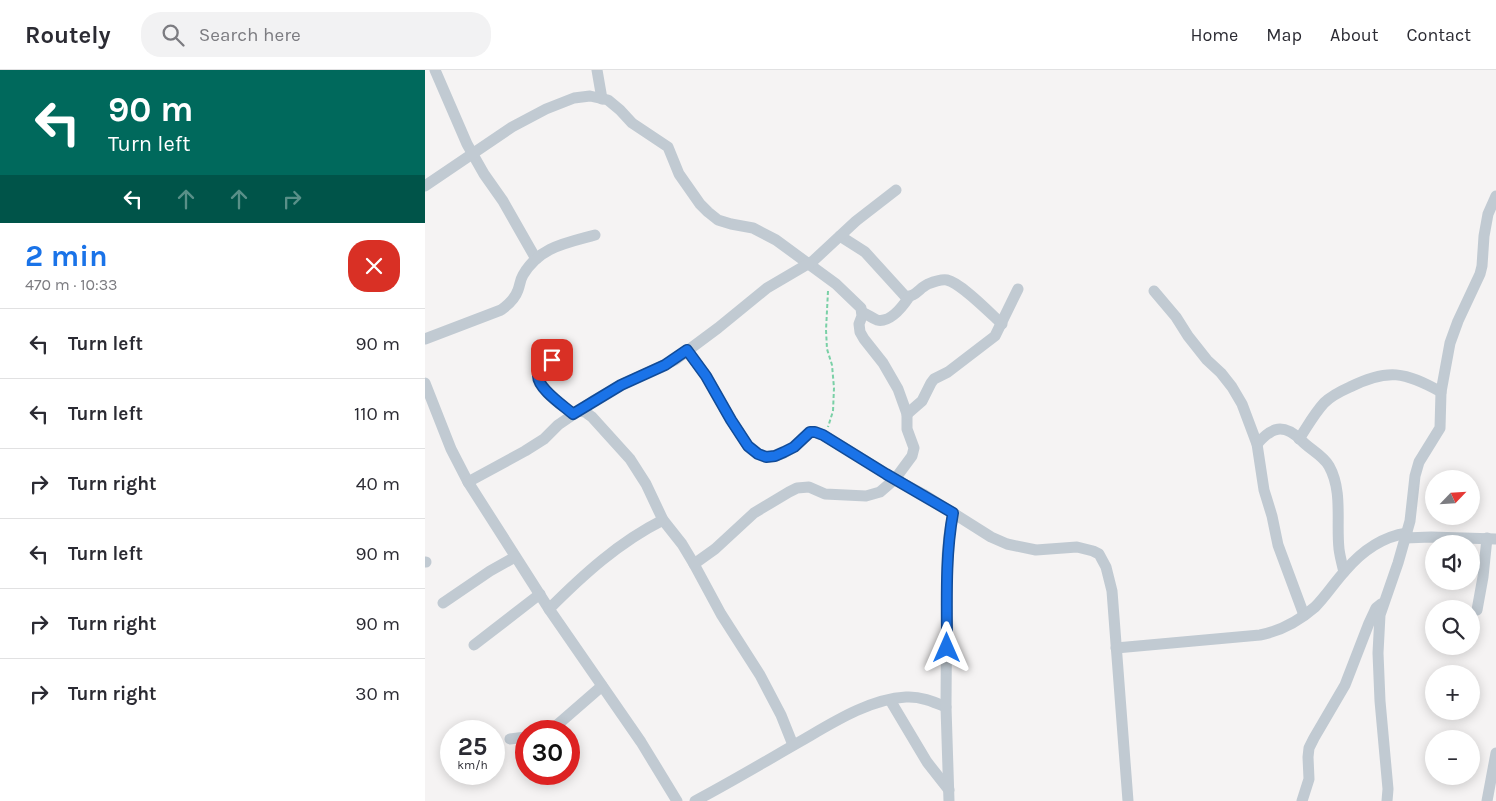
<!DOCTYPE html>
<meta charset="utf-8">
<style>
body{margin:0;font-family:Karla,sans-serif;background:#f2f2f3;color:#2b2b33;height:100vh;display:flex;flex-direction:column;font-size:19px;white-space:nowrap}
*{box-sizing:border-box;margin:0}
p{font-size:16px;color:#7c7c81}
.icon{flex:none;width:28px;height:28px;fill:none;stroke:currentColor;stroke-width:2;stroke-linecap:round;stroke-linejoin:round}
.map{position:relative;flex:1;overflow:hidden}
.details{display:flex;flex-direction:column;background:#fff;width:425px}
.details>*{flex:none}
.banner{background:#00695c;color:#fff;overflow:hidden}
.needle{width:32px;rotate:65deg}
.fabs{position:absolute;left:1000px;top:400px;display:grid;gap:10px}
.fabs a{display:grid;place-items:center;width:55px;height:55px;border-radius:50%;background:#fff;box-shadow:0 2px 12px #0003;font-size:25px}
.speed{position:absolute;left:15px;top:650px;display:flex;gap:10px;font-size:25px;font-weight:700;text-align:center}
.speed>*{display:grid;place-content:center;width:65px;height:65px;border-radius:50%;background:#fff;box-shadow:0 2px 12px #0003;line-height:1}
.speed small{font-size:12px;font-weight:400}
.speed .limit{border:8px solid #d22;background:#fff;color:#111}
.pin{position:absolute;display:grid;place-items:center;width:42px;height:42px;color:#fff;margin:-21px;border-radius:10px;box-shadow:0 2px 8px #0006}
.me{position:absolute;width:55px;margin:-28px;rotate:0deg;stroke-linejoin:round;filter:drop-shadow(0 0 4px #0008)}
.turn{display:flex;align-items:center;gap:18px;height:105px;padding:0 25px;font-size:22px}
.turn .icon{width:65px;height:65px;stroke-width:2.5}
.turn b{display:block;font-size:35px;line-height:42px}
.lanes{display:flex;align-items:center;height:48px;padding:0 25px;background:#0003;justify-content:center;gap:25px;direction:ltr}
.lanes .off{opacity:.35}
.round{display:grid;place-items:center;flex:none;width:52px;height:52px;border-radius:20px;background:#f2f2f3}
.headline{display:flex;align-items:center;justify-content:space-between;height:85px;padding:0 25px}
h1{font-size:30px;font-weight:700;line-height:38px;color:#1a73e8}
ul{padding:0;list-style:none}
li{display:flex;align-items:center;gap:15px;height:70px;padding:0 25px;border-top:1px solid #e1e1e2}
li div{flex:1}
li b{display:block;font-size:19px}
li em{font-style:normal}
header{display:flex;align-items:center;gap:30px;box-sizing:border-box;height:70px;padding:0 25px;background:#fff;border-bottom:1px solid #e1e1e2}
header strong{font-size:24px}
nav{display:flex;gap:28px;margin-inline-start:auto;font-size:18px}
.search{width:350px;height:45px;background:#f2f2f3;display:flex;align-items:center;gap:12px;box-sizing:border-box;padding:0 18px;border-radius:20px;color:#7c7c81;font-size:19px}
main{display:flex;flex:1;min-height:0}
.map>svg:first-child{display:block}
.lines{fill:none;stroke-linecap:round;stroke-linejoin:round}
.path{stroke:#7ad0a6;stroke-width:2;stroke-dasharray:4 2.5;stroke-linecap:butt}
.minor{stroke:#c1cad2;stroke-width:11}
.route-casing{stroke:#114b97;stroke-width:12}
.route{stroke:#1a73e8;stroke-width:9}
</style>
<header>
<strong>Routely</strong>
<div class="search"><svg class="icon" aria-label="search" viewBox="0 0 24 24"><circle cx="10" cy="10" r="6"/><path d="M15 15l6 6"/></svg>Search here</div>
<nav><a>Home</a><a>Map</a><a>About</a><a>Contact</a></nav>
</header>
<main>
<section class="details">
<div class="banner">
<div class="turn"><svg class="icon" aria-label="left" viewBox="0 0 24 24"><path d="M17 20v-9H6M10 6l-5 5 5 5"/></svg><div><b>90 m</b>Turn left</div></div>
<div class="lanes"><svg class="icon" aria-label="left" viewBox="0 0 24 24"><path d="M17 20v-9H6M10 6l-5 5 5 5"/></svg><svg class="icon off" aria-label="ahead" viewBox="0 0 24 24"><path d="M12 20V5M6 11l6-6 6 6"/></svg><svg class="icon off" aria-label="ahead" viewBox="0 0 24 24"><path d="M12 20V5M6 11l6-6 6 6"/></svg><svg class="icon off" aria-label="right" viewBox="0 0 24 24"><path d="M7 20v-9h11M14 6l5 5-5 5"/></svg></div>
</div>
<div class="headline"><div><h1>2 min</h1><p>470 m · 10:33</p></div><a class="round" style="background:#d93025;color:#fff"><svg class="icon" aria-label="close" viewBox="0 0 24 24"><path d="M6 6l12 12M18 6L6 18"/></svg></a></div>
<ul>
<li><svg class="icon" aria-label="left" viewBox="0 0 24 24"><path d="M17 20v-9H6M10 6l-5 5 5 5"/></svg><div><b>Turn left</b></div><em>90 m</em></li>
<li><svg class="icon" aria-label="left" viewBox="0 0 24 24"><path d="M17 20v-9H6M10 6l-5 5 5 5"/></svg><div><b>Turn left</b></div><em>110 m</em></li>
<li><svg class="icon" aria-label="right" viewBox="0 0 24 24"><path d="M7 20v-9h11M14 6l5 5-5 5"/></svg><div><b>Turn right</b></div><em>40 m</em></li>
<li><svg class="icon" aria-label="left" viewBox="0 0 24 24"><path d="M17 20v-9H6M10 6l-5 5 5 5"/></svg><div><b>Turn left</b></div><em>90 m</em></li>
<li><svg class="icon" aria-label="right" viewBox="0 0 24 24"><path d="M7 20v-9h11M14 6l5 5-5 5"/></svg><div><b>Turn right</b></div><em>90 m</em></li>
<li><svg class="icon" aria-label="right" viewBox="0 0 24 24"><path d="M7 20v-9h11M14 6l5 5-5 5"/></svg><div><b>Turn right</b></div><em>30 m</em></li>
</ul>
</section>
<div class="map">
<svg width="1071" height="731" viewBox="0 0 1071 731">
<rect width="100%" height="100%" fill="#f5f3f3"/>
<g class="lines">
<polyline class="path" points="403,221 401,260 402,279 407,295 409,318 408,341 403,357"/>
<g class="minor">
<polyline points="10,0 42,74 59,104 78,131 111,189"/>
<polyline points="172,0 177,29"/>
<polyline points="0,116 87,57 121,39 149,28 165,26 183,30 195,40 207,53 243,77 254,104 275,134 283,142 293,150 306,154 328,158 351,170 411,214 436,238 437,246 434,254 435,262 439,269 458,293 473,319 482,344 482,359 489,378 487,386 470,409 455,422 441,426 400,424 384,417 372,418 364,422 329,443 290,479 269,494"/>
<path d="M415,166L440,182L480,226C490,228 494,218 503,214C508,212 516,209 522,210C536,213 565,243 577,254"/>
<polyline points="729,221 751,247 763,266 782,290 796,303 807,317 817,334 832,374 839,420 847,446 853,475 879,545"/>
<path d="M437,242C442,244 447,248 452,250C465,253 478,236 484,227"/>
<path d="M0,269L76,240C83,235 90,229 93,220C95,215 95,210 98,205C114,177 141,173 170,165"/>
<polyline points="262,280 281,306 306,350 323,376 333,384 341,387 350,386 359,383 369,377 385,362 390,362 398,365 470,409 498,424 566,467 582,474 611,480 652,477 668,481 674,484 681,497 687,521 703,731"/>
<path d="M127,291L113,306C114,319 138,336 148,344"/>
<polyline points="0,313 26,379 43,412 124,539 216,672 252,731"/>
<polyline points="153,341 160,342 167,347 205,389 221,414 238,450 257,474 269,494 296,544 335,605 356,645 368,675"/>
<polyline points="482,344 497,331 506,313 509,309 523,302 570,266 593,219"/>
<path d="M874,369C882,357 889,344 899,333C906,326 916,321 925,317C963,298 980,302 1016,322"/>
<path d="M832,374C847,357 858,353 876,370C884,379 898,385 904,396C918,421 911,452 914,479C915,487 917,494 919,502"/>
<polyline points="43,412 100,381 119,369 133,355 168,331 196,315 250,290 293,258 342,218 388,191 431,151 471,120"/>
<polyline points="980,468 1006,467 1071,469"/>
<polyline points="0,492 1,492"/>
<polyline points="18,533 65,501 90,487"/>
<path d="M124,539C158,505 194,472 238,450"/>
<polyline points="1052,540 1058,507 1062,468"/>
<polyline points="49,575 115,524"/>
<path d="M691,578L835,565C855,561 874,551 890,537C901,526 909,513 920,501C936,482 956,467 982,463"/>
<polyline points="465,630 502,692 524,720"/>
<polyline points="121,661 131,656 177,616"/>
<polyline points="85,669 101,667"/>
<path d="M270,731C306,712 341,691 376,671C407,653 444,629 481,627C495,626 509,632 521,637"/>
<polyline points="524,731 521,637 522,486 524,465 528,443"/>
<polyline points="877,731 884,709 883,687 884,678 889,668 920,615 944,553 951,538 956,534"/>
<polyline points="962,731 963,719 955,631 953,583 955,545 973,493 985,451 990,406 994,392 1015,358 1016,322 1025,273 1033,251 1055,204 1057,196 1059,166 1063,144 1071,126"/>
<polyline points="1062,731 1071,683"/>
</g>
</g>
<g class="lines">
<g class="route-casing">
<path id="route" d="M127,290L113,306C113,319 139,336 148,344L196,315L240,295L262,280L281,306L306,350L323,376L333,384L341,387L350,386L359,382L369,377L385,362H390L398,365L461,404L528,443C520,487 522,532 522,578"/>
</g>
<use href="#route" class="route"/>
</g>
</svg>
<div class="fabs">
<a><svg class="needle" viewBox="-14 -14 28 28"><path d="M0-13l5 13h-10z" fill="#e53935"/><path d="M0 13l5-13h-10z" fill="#7c7c81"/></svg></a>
<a><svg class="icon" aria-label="sound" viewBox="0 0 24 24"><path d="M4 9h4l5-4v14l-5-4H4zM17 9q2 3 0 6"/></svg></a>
<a><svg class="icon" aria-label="search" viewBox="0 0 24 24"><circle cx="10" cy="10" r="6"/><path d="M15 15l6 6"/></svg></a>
<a>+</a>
<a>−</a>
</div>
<div class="speed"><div>25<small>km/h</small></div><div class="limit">30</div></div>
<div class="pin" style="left:127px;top:290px;background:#d93025"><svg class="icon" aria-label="arrive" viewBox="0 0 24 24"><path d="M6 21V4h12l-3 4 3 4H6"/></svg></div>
<svg class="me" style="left:522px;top:578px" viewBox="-20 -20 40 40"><path d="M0-17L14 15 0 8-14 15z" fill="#1a73e8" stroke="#fff" stroke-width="4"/></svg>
</div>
</main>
